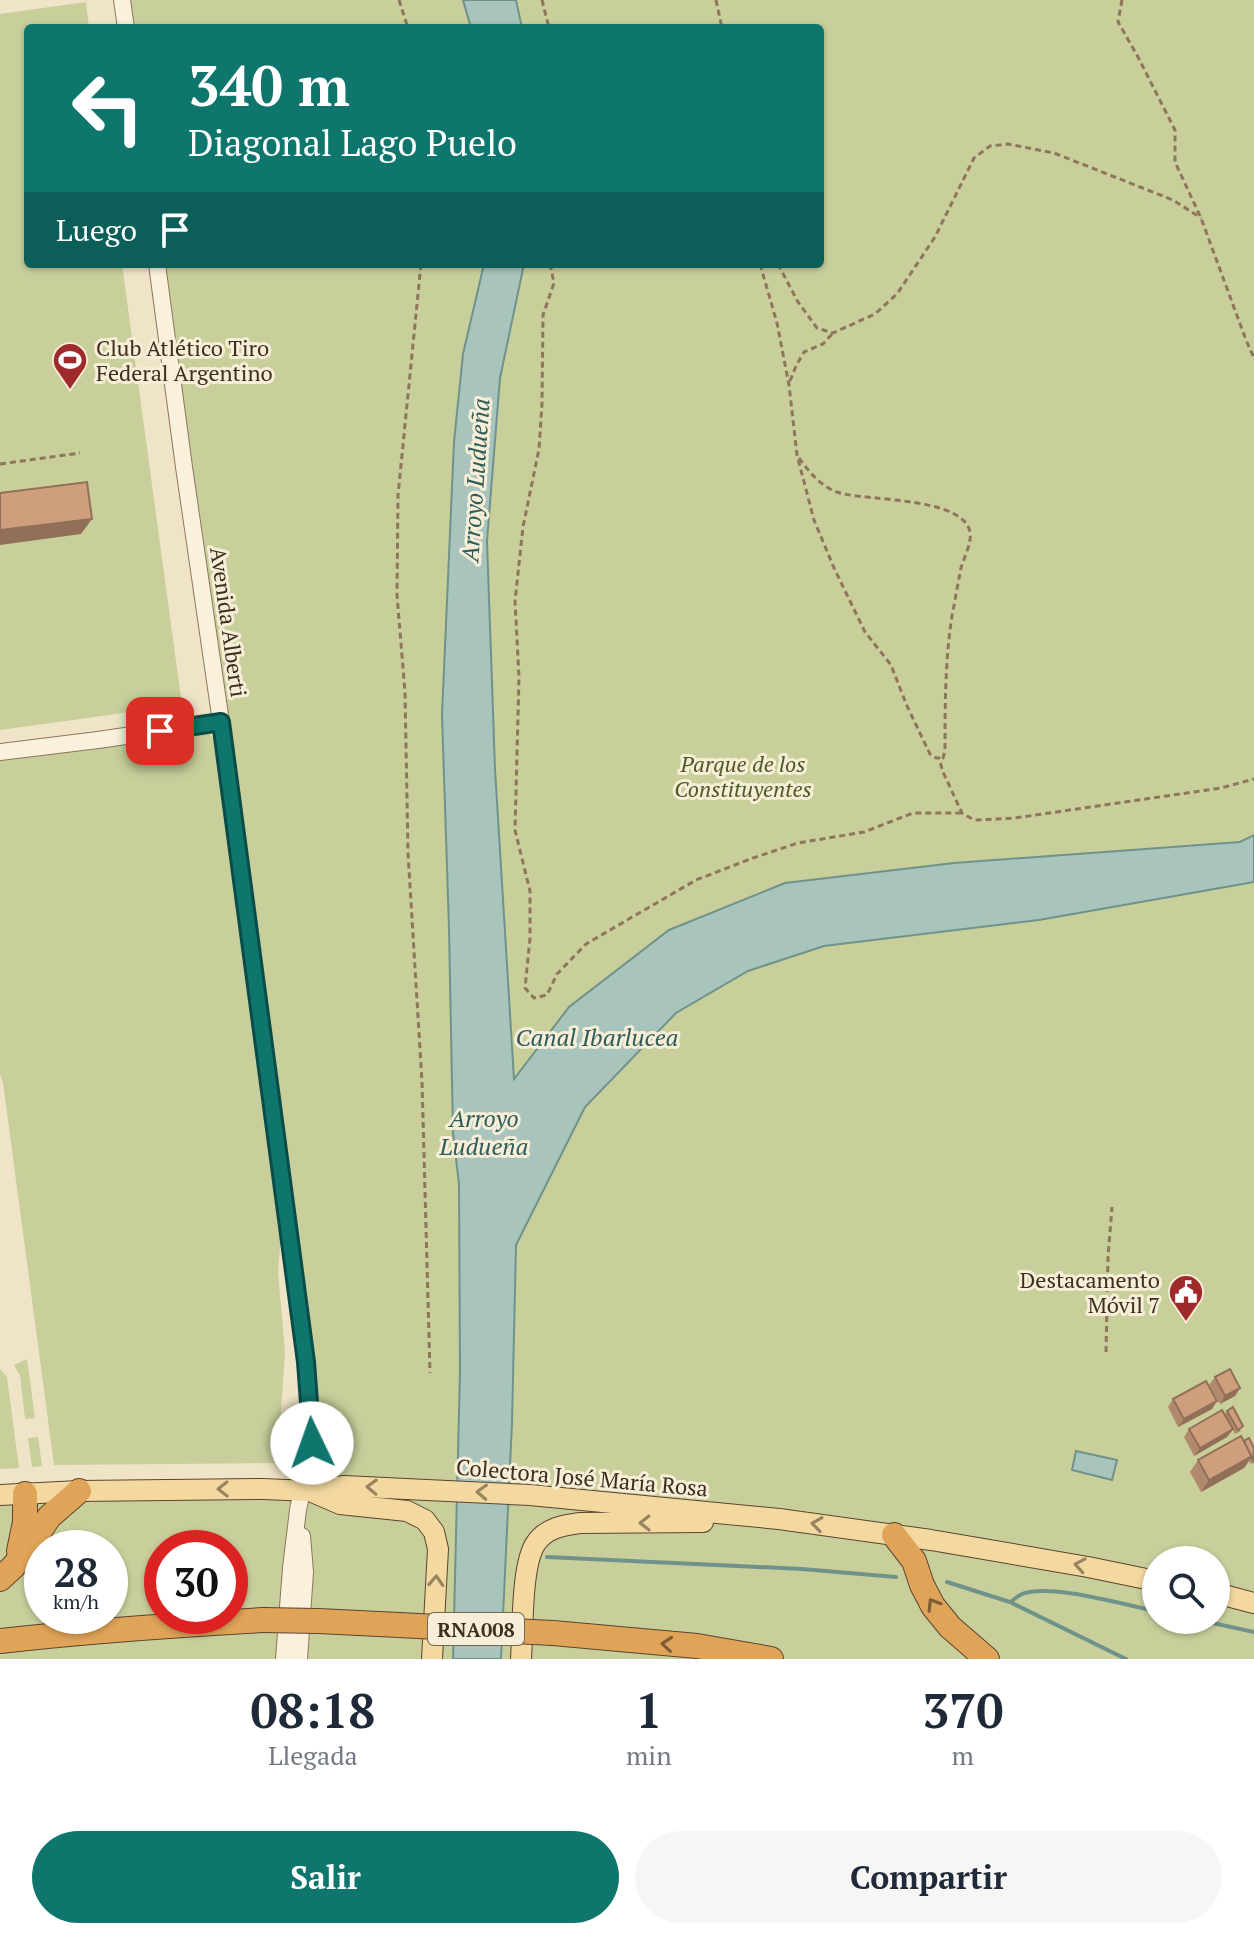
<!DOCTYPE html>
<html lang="es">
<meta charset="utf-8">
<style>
body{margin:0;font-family:"PT Serif",serif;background:#f6f6f7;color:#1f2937;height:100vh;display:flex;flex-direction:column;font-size:30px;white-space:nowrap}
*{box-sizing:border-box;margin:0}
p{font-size:26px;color:#747a83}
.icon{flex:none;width:44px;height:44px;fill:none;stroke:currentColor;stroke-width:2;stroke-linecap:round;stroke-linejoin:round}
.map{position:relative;height:1659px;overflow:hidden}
.side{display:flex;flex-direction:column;background:#fff;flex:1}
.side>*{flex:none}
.banner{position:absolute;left:24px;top:24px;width:800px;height:244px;border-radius:8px;box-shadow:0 2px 6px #0004;background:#0f766e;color:#fff;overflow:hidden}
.tools{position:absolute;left:1142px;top:1546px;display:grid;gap:16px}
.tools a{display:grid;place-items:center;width:88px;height:88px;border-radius:50%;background:#fff;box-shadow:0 2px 6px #0004;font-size:40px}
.speed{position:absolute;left:24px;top:1530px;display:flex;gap:16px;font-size:40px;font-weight:700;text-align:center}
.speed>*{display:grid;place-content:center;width:104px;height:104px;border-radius:50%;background:#fff;box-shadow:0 2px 6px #0004;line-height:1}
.speed small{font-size:20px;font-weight:400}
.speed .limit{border:12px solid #d22;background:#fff;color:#111}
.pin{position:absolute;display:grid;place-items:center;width:68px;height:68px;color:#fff;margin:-34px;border-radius:16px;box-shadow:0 4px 12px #0006}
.me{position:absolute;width:88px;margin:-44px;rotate:357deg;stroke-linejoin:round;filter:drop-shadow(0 0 6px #0008)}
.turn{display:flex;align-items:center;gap:28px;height:168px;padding:0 32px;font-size:36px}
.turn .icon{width:104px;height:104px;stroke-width:2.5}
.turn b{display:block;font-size:56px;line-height:68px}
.then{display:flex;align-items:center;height:76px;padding:0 32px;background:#0003;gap:16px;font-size:30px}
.eta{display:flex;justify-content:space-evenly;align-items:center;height:136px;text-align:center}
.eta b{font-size:48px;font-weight:700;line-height:56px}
.primary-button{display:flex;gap:16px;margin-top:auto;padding:16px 32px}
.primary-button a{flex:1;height:92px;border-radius:48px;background:#0f766e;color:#fff;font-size:32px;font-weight:700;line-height:92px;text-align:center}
.primary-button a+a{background:#f6f6f7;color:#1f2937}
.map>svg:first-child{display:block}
.green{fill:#c9cf9b;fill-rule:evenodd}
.water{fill:#a9c4bc;stroke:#6f938a;stroke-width:2}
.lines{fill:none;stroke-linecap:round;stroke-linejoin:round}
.stream{stroke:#6f938a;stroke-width:4}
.minor-casing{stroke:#8d765c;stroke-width:18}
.major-casing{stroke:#5b4430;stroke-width:22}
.highway-casing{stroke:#5b4430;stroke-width:26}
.path{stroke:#8d765c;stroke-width:3;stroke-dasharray:6 4;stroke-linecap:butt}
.minor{stroke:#faf1dc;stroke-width:16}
.major{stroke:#f3d9a0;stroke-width:20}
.highway{stroke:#e0a458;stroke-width:24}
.highway-bridge-casing{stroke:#5b4430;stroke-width:26;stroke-linecap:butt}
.highway-bridge{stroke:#e0a458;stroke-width:24}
.wall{fill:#b2896c}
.shaded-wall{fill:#916f58}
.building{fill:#cf9f7d;stroke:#916f58;stroke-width:2}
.oneway{stroke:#988460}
.oneway2{stroke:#7e5d36}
.route-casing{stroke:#0a4d48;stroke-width:20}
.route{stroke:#0f766e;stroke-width:14}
.labels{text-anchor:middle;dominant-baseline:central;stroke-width:6;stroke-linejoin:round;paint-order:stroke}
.shield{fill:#f7eed8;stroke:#756857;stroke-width:2}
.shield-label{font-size:20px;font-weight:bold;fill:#3d2e20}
.poi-label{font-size:22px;fill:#3d2e20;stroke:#f7eed8;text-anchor:start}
.street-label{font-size:22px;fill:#3d2e20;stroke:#f7eed8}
.park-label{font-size:22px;font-style:italic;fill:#4d5a26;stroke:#f7eed8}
.water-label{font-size:24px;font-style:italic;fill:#2f5d5a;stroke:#f7eed8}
</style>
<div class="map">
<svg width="1254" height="1659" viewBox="0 0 1254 1659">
<rect width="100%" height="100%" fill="#f0e4c8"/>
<g class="green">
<path d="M122,0H1254V1659H0V1495L301,1490L312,1443L157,264H820V28H126ZM42,1548H110V1616H42ZM162,1548H230V1616H162ZM1156,1560H1216V1620H1156Z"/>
<polygon points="86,2 89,28 28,28 28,264 122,264 182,705 0,730 0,14"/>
<polygon points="197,731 208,732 213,738 221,772 281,1234 278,1272 285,1352 281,1411 287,1463 54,1465 3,1083 0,1075 0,758"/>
<polygon points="27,1359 35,1418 25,1419 20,1376 14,1365"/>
<polygon points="0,1369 7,1377 19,1468 0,1469"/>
<polygon points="38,1437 42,1466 32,1467 28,1438"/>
</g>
<g class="water">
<polygon points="463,0 516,0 522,28 471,28"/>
<polygon points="484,264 524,264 500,378 487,541 495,769 514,1079 569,1007 669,930 785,883 954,863 1240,842 1254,835 1254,882 1039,920 824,946 748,971 676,1013 585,1107 516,1245 512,1423 501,1659 453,1659 460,1371 459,1184 453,1133 449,928 442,715 454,442 463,354"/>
<polygon points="1076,1451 1117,1460 1112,1480 1072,1470"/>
</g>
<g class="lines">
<g class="stream">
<polyline points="547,1557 802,1569 896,1577"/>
<polyline points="947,1582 1010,1602 1126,1659"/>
<path d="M1011,1602C1014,1599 1018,1596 1022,1594C1050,1583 1124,1605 1156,1611"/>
<polyline points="1199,1620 1254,1632"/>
</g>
<g class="minor-casing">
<g id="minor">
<polyline points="122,0 126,28"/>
<polyline points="157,264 184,467 221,722 306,1362 312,1443 298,1510 291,1568 284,1659"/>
<polyline points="0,752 98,740 221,722"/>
<polyline points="299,1659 305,1572 302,1536"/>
</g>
</g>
<g class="major-casing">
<g id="major">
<polyline points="310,1491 340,1504 407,1511 425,1520 434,1532 438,1549 432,1659"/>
<polyline points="0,1495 79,1491 263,1489 310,1491 344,1486 530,1495 779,1519 931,1540 1088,1567 1156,1581"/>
<polyline points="1216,1593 1254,1603"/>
<path d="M521,1659C523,1631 521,1564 536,1543C546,1528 564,1525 580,1523L703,1522"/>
</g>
</g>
<g class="highway-casing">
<g id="highway">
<polyline points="894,1535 914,1561 922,1585 933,1606 950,1627 987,1659"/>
<polyline points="19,1551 25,1522 25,1494"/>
<polyline points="0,1579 13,1567 30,1546 49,1517 79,1491"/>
<polyline points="318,1621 399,1625"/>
<polyline points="553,1633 697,1646 771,1659"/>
<path d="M0,1641C87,1631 175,1625 263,1620"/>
</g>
</g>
<g class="path">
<polyline points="399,0 408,28"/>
<polyline points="542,0 549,28"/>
<polyline points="716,0 722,28"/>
<polyline points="1122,0 1118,22 1137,55 1175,130 1175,162 1201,218 1246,340 1254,358"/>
<polyline points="421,264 398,495 397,595 405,692 408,853 422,1082 430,1373"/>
<polyline points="550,264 554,283 543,315 542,404 539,449 523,527 515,601 519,677 515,830 530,891 530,938 525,988 534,998 547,995 557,974 586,944 696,880 753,858 798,843 864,832 913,813 962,813"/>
<polyline points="760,264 777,323 789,385 797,455 814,520 834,568 865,632 891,665 907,706 930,754 936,758 939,758 943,772 962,813 974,820 1015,818 1221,788 1254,779"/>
<polyline points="778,264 798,302 817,328 833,333 875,314 897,294 935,237 974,158 990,146 1008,144 1054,153 1173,200 1201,218"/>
<polyline points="790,381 796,366 804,352 823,344 833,333"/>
<path d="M799,458C810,473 822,488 840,493C869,501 963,497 970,532C972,543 964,557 961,568C958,583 955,600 952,616C945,661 945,706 945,751L943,758H940"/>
<polyline points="0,464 80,453"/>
<polyline points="1106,1352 1108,1257 1112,1207"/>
</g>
<use href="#minor" class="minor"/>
<use href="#major" class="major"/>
<use href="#highway" class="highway"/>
<g class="highway-bridge-casing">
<g id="highway-bridge">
<polyline points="263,1620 318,1621"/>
<polyline points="399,1625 553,1633"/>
</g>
</g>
<use href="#highway-bridge" class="highway-bridge"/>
</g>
<g class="wall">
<polygon points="1215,1377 1240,1388 1235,1396 1220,1404 1209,1385"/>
<polygon points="1173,1399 1212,1409 1178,1427 1168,1407"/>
<polygon points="1227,1411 1241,1431 1235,1434 1233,1430 1227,1437 1194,1456 1184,1437 1189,1429 1225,1414"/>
<polygon points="1244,1441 1254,1448 1254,1462 1251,1464 1249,1461 1244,1468 1201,1492 1190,1472 1198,1460"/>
</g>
<g class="shaded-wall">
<polygon points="92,519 81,534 0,545 0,530"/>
<polygon points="1240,1388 1235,1396 1220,1404 1225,1396"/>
<polygon points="1217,1401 1212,1409 1178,1427 1184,1419"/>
<polygon points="1233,1429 1227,1437 1194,1456 1200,1448"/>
<polygon points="1252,1456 1244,1468 1201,1492 1209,1480"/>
</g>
<g class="building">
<polygon points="87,482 92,519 0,530 0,493"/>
<polygon points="1230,1369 1240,1388 1225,1396 1215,1377"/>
<polygon points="1206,1381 1217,1401 1184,1419 1173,1399"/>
<polygon points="1233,1407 1243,1426 1238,1430 1227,1411"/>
<polygon points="1222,1410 1233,1429 1200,1448 1189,1429"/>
<polygon points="1241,1436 1252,1456 1209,1480 1198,1460"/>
<polygon points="1249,1438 1254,1448 1253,1460 1244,1441"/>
</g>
<defs><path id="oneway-chevron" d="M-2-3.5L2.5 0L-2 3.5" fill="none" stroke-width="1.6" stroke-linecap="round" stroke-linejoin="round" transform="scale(2)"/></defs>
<g class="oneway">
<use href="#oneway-chevron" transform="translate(372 1487) rotate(-178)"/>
<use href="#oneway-chevron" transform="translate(223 1489) rotate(179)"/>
<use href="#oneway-chevron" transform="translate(482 1492) rotate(-177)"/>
<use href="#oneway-chevron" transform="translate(645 1523) rotate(179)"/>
<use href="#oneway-chevron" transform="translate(817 1524) rotate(-172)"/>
<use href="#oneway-chevron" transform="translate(1080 1565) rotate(-170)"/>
<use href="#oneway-chevron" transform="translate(436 1581) rotate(-87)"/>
</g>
<g class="oneway2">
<use href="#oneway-chevron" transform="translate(933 1604) rotate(-122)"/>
<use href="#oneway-chevron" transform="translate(667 1644) rotate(-175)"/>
</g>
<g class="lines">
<g class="route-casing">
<polyline id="route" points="160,731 221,722 306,1362 312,1443"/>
</g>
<use href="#route" class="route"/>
</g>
<defs>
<g id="stadium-pin" transform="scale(1.8)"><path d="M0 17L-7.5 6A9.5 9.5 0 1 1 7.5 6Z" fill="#9e2a2b" stroke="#f7eed8"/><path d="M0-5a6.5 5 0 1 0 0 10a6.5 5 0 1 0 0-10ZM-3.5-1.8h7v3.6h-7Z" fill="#fff"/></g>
<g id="civic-pin" transform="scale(1.8)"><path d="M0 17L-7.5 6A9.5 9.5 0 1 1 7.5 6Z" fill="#9e2a2b" stroke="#f7eed8"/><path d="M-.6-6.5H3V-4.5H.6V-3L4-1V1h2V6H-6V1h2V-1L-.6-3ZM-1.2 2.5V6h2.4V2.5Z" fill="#fff"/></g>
</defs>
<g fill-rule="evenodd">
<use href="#stadium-pin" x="70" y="360"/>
<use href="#civic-pin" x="1186" y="1292"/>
</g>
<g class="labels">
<rect class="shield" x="428" y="1613" width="96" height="32" rx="6"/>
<g class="shield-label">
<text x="476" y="1629">RNA008</text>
</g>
<g class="poi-label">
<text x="96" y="347">Club Atlético Tiro<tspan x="96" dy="25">Federal Argentino</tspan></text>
<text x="1160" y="1279" text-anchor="end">Destacamento<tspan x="1160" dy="25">Móvil 7</tspan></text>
</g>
<g class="street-label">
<text transform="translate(229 622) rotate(82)">Avenida Alberti</text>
<text transform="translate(582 1477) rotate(5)">Colectora José María Rosa</text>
</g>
<g class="park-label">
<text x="743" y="763">Parque de los<tspan x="743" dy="25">Constituyentes</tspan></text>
</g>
<g class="water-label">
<text transform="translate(475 480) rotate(-86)">Arroyo Ludueña</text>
<text x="597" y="1037">Canal Ibarlucea</text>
<text x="484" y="1118">Arroyo<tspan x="484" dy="28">Ludueña</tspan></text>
</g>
</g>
</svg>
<div class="tools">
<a><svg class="icon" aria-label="search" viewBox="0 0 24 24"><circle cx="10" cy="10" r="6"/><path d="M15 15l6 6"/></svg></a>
</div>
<div class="speed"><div>28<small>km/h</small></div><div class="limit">30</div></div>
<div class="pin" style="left:160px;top:731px;background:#d93025"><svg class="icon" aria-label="arrive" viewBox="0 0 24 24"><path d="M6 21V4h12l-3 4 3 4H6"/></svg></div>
<svg class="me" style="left:312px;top:1443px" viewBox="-20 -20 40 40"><circle r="19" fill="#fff"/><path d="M0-13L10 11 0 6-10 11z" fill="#0f766e"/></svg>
<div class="banner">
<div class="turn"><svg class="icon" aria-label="left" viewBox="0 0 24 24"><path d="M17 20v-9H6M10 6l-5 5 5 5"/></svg><div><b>340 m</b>Diagonal Lago Puelo</div></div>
<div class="then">Luego<svg class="icon" aria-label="arrive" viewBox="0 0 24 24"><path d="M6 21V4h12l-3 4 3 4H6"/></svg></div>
</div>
</div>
<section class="side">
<div class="eta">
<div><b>08:18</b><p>Llegada</p></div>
<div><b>1</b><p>min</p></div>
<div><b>370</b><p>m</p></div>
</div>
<div class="primary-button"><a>Salir</a><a>Compartir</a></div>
</section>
